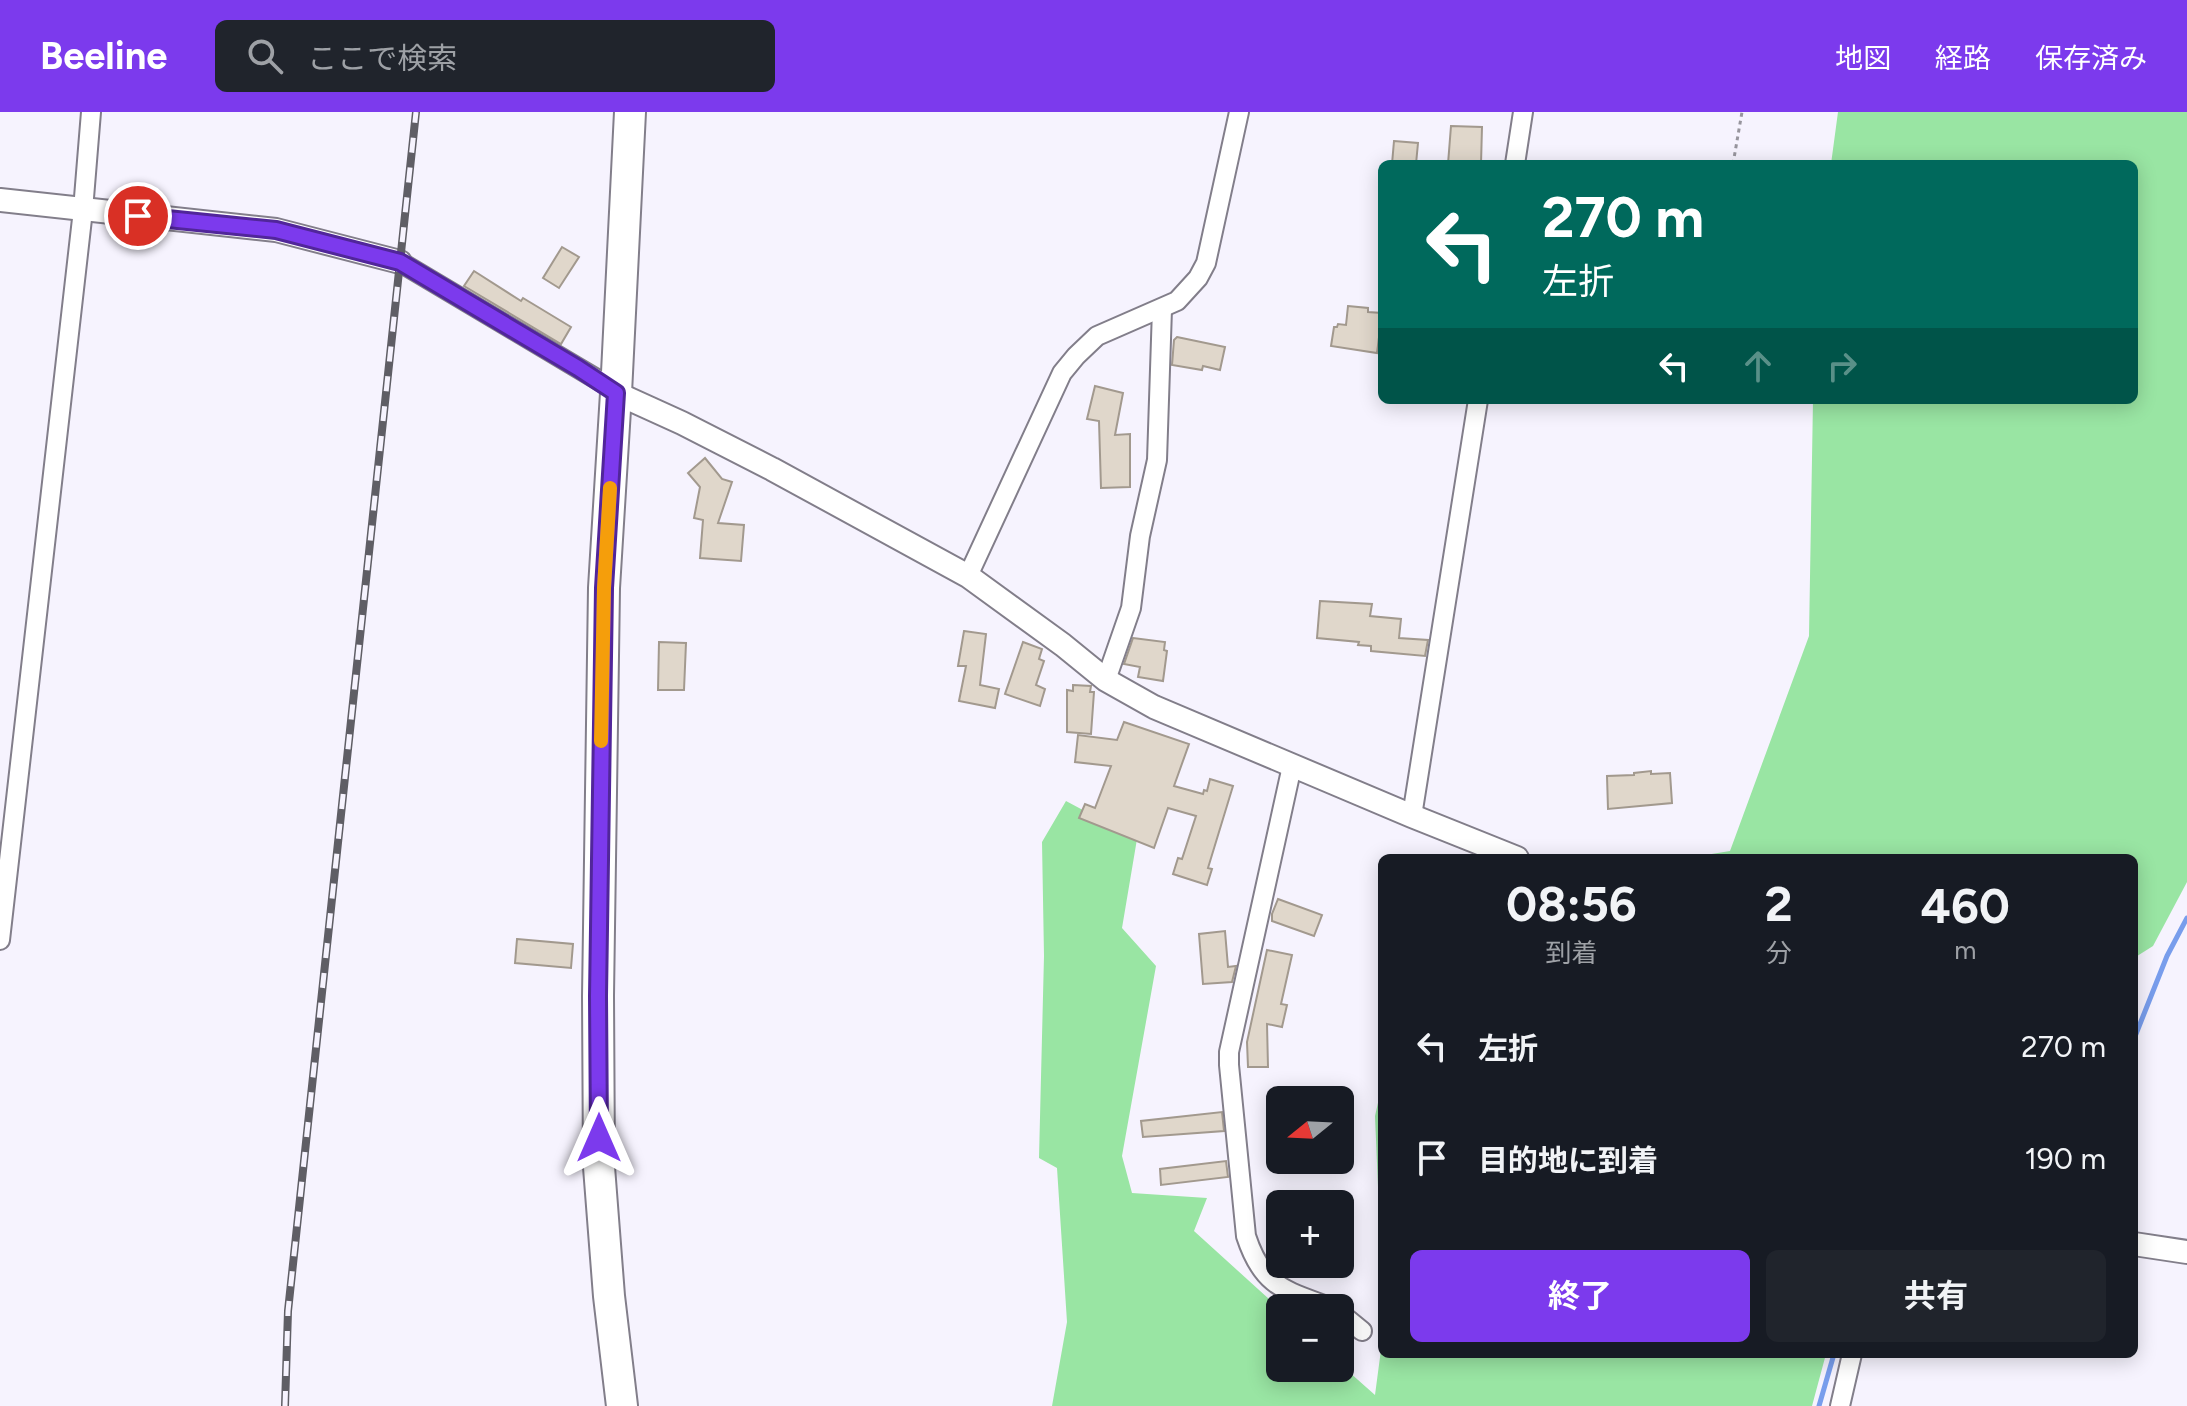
<!DOCTYPE html>
<html lang="ja">
<meta charset="utf-8">
<style>
body{margin:0;font-family:Figtree,"Noto Sans JP",sans-serif;background:#20242c;color:#f1f3f6;height:100vh;display:flex;flex-direction:column;font-size:30px;white-space:nowrap}
*{box-sizing:border-box;margin:0}
p{font-size:26px;color:#9ea1a6}
.icon{flex:none;width:44px;height:44px;fill:none;stroke:currentColor;stroke-width:2;stroke-linecap:round;stroke-linejoin:round}
.map{position:relative;flex:1;overflow:hidden}
.details{position:absolute;left:1378px;top:742px;width:760px;height:504px;display:flex;flex-direction:column;background:#171b24;border-radius:12px;box-shadow:0 4px 20px #0003}
.details>*{flex:none}
.banner{position:absolute;left:1378px;top:48px;width:760px;height:244px;border-radius:12px;box-shadow:0 4px 20px #0003;background:#00695c;color:#fff;overflow:hidden}
.needle{width:52px;rotate:252deg}
.tools{position:absolute;left:1266px;top:974px;display:grid;gap:16px}
.tools a{display:grid;place-items:center;width:88px;height:88px;border-radius:12px;background:#171b24;box-shadow:0 4px 20px #0003;font-size:40px}
.pin{position:absolute;display:grid;place-items:center;width:68px;height:68px;color:#fff;margin:-34px;border:4px solid #fff;border-radius:50%;box-shadow:0 2px 8px #0007}
.me{position:absolute;width:88px;margin:-44px;rotate:0deg;stroke-linejoin:round;filter:drop-shadow(0 0 6px #0008)}
.turn{display:flex;align-items:center;gap:28px;height:168px;padding:0 32px;font-size:36px}
.turn .icon{width:104px;height:104px;stroke-width:2.5}
.turn b{display:block;font-size:56px;line-height:68px}
.lanes{display:flex;align-items:center;height:76px;padding:0 32px;background:#0003;justify-content:center;gap:40px;direction:ltr}
.lanes .off{opacity:.35}
.eta{display:flex;justify-content:space-evenly;align-items:center;height:136px;text-align:center}
.eta b{font-size:48px;font-weight:700;line-height:56px}
.action{display:flex;gap:16px;margin-top:auto;padding:16px 32px}
.action a{flex:1;height:92px;border-radius:12px;background:#7c3aed;color:#fff;font-size:32px;font-weight:700;line-height:92px;text-align:center}
.action a+a{background:#20242c;color:#f1f3f6}
ul{padding:0;list-style:none}
li{display:flex;align-items:center;gap:24px;height:112px;padding:0 32px}
li div{flex:1}
li b{display:block;font-size:30px}
li em{font-style:normal}
header{display:flex;align-items:center;gap:48px;box-sizing:border-box;height:112px;padding:0 40px;background:#7c3aed;color:#fff}
header strong{font-size:38px}
nav{display:flex;gap:44px;margin-inline-start:auto;font-size:28px}
.search{width:560px;height:72px;background:#20242c;display:flex;align-items:center;gap:20px;box-sizing:border-box;padding:0 28px;border-radius:12px;color:#9ea1a6;font-size:30px}
.map>svg:first-child{display:block}
.green{fill:#99e5a3}
.lines{fill:none;stroke-linecap:round;stroke-linejoin:round}
.stream{stroke:#789dec;stroke-width:5}
.building{fill:#e0d7cb;stroke:#a2998e;stroke-width:2}
.minor-casing{stroke:#827e8a;stroke-width:22}
.tertiary-casing{stroke:#827e8a;stroke-width:26}
.trunk-casing{stroke:#827e8a;stroke-width:34}
.path{stroke:#97959d;stroke-width:3;stroke-dasharray:4 4;stroke-linecap:butt}
.minor{stroke:#fff;stroke-width:18}
.tertiary{stroke:#fff;stroke-width:22}
.trunk{stroke:#fff;stroke-width:30}
.rail-casing{stroke:#5f5e65;stroke-width:8}
.rail{stroke:#f6f3fe;stroke-width:5;stroke-dasharray:15;stroke-linecap:butt}
.route-casing{stroke:#51269a;stroke-width:20}
.route{stroke:#7c3aed;stroke-width:14}
.slow{stroke:#f59e0b;stroke-width:14}
</style>
<header>
<strong>Beeline</strong>
<div class="search"><svg class="icon" aria-label="search" viewBox="0 0 24 24"><circle cx="10" cy="10" r="6"/><path d="M15 15l6 6"/></svg>ここで検索</div>
<nav><a>地図</a><a>経路</a><a>保存済み</a></nav>
</header>
<div class="map">
<svg width="2187" height="1294" viewBox="0 0 2187 1294">
<rect width="100%" height="100%" fill="#f6f3fe"/>
<g class="green">
<polygon points="1838,0 2187,0 2187,770 2153,834 2134,846 2134,746 1687,746 1730,739 1809,524 1813,288 2134,288 2134,52 1831,52"/>
<polygon points="1066,689 1137,727 1122,816 1156,854 1122,1044 1132,1081 1207,1086 1194,1119 1280,1197 1280,1256 1340,1256 1340,1252 1375,1283 1382,1230 1382,1242 1826,1242 1812,1294 1052,1294 1067,1210 1057,1056 1039,1046 1044,844 1042,730"/>
<polygon points="1382,973 1382,1169 1375,1004"/>
</g>
<g class="lines">
<g class="stream">
<polyline points="2134,927 2167,844 2187,806"/>
<polyline points="1819,1294 1834,1242"/>
</g>
</g>
<g class="building">
<polygon points="1451,14 1482,15 1481,52 1448,52"/>
<polygon points="1394,29 1418,31 1416,52 1392,52"/>
<polygon points="562,135 579,145 559,176 543,166"/>
<polygon points="474,159 521,189 523,186 571,215 561,232 464,174"/>
<polygon points="1348,194 1368,196 1368,200 1382,201 1377,241 1331,234 1334,215 1337,215 1338,212 1346,213"/>
<polygon points="1177,225 1225,235 1220,258 1203,254 1202,258 1172,253 1174,228"/>
<polygon points="1095,274 1123,281 1115,323 1130,322 1130,375 1101,376 1099,309 1087,307"/>
<polygon points="705,346 722,367 732,370 718,411 744,413 741,449 700,446 703,408 694,406 700,375 688,361"/>
<polygon points="1320,489 1372,492 1370,504 1401,507 1399,526 1428,528 1425,544 1371,539 1371,534 1358,533 1359,530 1317,526"/>
<polygon points="964,519 986,522 980,573 999,577 995,596 959,589 966,554 958,554"/>
<polygon points="1133,526 1165,530 1164,538 1167,539 1163,569 1138,565 1140,555 1124,552"/>
<polygon points="659,530 686,531 684,578 658,578"/>
<polygon points="1023,530 1042,537 1039,547 1044,549 1036,573 1045,577 1040,594 1005,582"/>
<polygon points="1073,573 1091,574 1090,580 1094,580 1091,622 1067,620 1067,578 1073,579"/>
<polygon points="1124,610 1189,632 1174,674 1203,682 1204,678 1207,679 1210,667 1233,674 1208,756 1212,757 1207,773 1173,762 1178,746 1182,747 1196,704 1168,696 1154,736 1079,706 1085,692 1095,696 1111,654 1075,650 1078,623 1117,628"/>
<polygon points="1651,659 1651,662 1670,661 1672,691 1608,697 1607,664 1634,663 1634,661"/>
<polygon points="1278,787 1322,803 1314,824 1272,809 1272,802"/>
<polygon points="1225,819 1228,855 1236,854 1232,870 1203,872 1199,822"/>
<polygon points="517,827 573,832 571,856 515,851"/>
<polygon points="1267,838 1292,843 1281,892 1287,893 1282,915 1267,912 1268,955 1248,955 1247,930"/>
<polygon points="1222,1000 1224,1019 1143,1025 1141,1009"/>
<polygon points="1226,1049 1228,1065 1161,1073 1160,1057"/>
</g>
<g class="lines">
<g class="minor-casing">
<g id="minor">
<polyline points="1515,52 1523,0"/>
<polyline points="400,150 605,272 616,281"/>
<polyline points="968,464 1062,261 1076,244 1097,224 1177,189 1198,166 1206,151 1239,0"/>
<polyline points="1106,568 1131,496 1140,424 1157,348 1162,197"/>
<path d="M1292,654L1229,940V953L1246,1124C1263,1176 1285,1178 1332,1196"/>
<polyline points="1412,704 1478,288"/>
<polyline points="0,828 83,98 91,0"/>
<polyline points="1340,1201 1362,1219"/>
<polyline points="1840,1294 1852,1242"/>
</g>
</g>
<g class="tertiary-casing">
<g id="tertiary">
<polyline points="0,88 276,118 400,150"/>
<polyline points="616,281 682,311 772,357 968,464 1063,533 1106,568 1154,595 1412,704 1517,746"/>
<polyline points="2134,1132 2187,1140"/>
</g>
</g>
<g class="trunk-casing">
<polyline id="trunk" points="622,1294 609,1184 599,1055 598,884 604,476 616,281 630,0"/>
</g>
<polyline class="path" points="1733,52 1742,0"/>
<use href="#minor" class="minor"/>
<use href="#tertiary" class="tertiary"/>
<use href="#trunk" class="trunk"/>
<g class="rail-casing">
<polyline id="rail" points="285,1294 288,1199 416,0"/>
</g>
<use href="#rail" class="rail"/>
</g>
<g class="lines">
<g class="route-casing">
<polyline id="route" points="138,104 276,118 400,150 578,256 616,281 604,476 598,884 599,1026"/>
</g>
<use href="#route" class="route"/>
<polyline class="slow" points="601,629 604,476 610,376"/>
</g>
</svg>
<div class="tools">
<a><svg class="needle" viewBox="-14 -14 28 28"><path d="M0-13l5 13h-10z" fill="#e53935"/><path d="M0 13l5-13h-10z" fill="#9ea1a6"/></svg></a>
<a>+</a>
<a>−</a>
</div>
<div class="pin" style="left:138px;top:104px;background:#d93025"><svg class="icon" aria-label="arrive" viewBox="0 0 24 24"><path d="M6 21V4h12l-3 4 3 4H6"/></svg></div>
<svg class="me" style="left:599px;top:1026px" viewBox="-20 -20 40 40"><path d="M0-17L14 15 0 8-14 15z" fill="#7c3aed" stroke="#fff" stroke-width="4"/></svg>
<div class="banner">
<div class="turn"><svg class="icon" aria-label="left" viewBox="0 0 24 24"><path d="M17 20v-9H6M10 6l-5 5 5 5"/></svg><div><b>270 m</b>左折</div></div>
<div class="lanes"><svg class="icon" aria-label="left" viewBox="0 0 24 24"><path d="M17 20v-9H6M10 6l-5 5 5 5"/></svg><svg class="icon off" aria-label="ahead" viewBox="0 0 24 24"><path d="M12 20V5M6 11l6-6 6 6"/></svg><svg class="icon off" aria-label="right" viewBox="0 0 24 24"><path d="M7 20v-9h11M14 6l5 5-5 5"/></svg></div>
</div>
<section class="details">
<div class="eta">
<div><b>08:56</b><p>到着</p></div>
<div><b>2</b><p>分</p></div>
<div><b>460</b><p>m</p></div>
</div>
<ul>
<li><svg class="icon" aria-label="left" viewBox="0 0 24 24"><path d="M17 20v-9H6M10 6l-5 5 5 5"/></svg><div><b>左折</b></div><em>270 m</em></li>
<li><svg class="icon" aria-label="arrive" viewBox="0 0 24 24"><path d="M6 21V4h12l-3 4 3 4H6"/></svg><div><b>目的地に到着</b></div><em>190 m</em></li>
</ul>
<div class="action"><a>終了</a><a>共有</a></div>
</section>
</div>
